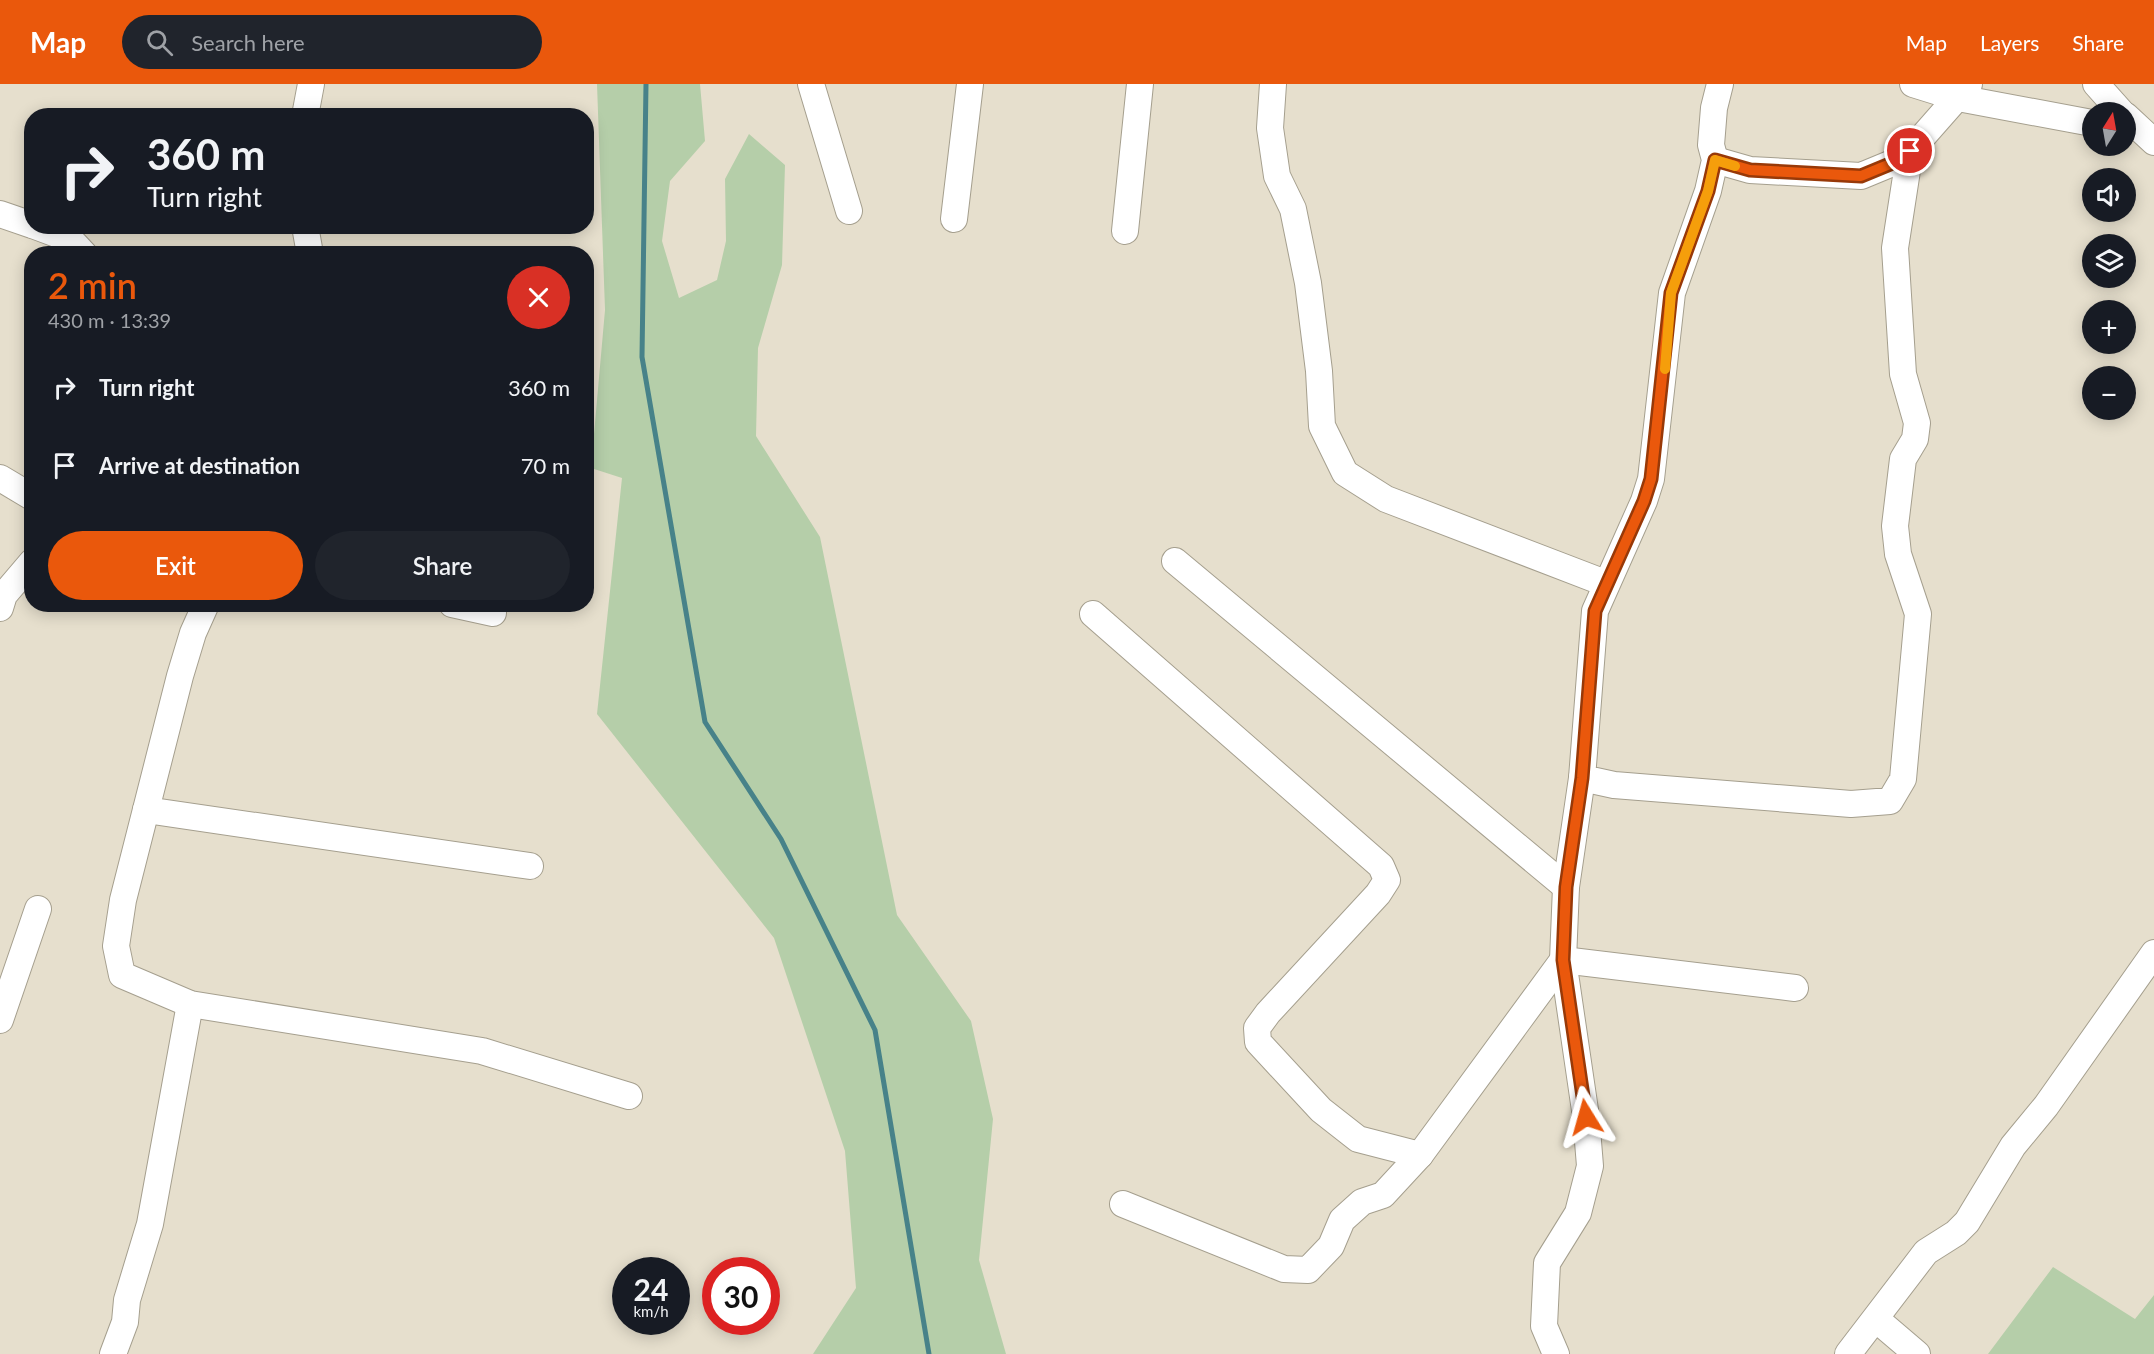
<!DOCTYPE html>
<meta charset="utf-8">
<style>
body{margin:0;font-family:Lato,sans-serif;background:#20242c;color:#f1f3f6;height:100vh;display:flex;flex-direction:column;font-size:22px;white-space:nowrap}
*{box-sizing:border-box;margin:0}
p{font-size:20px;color:#9ea1a6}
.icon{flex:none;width:33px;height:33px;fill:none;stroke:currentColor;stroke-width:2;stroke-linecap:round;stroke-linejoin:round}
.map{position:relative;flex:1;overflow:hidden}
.panel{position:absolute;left:24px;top:162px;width:570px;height:366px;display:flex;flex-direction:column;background:#171b24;border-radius:24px;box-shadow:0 3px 15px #0003}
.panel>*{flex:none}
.guide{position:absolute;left:24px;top:24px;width:570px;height:126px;border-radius:24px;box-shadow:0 3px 15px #0003;background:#171b24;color:#f1f3f6;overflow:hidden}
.needle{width:39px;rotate:11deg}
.controls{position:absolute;left:2082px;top:18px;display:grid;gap:12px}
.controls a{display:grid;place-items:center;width:54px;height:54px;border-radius:50%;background:#171b24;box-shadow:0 3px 15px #0003;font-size:30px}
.speed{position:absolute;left:612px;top:1173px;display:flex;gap:12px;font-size:30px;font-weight:700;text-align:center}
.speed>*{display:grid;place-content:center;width:78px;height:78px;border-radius:50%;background:#171b24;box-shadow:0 3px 15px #0003;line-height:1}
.speed small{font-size:15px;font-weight:400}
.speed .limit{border:9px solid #d22;background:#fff;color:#111}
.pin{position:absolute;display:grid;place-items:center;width:51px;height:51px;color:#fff;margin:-26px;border:3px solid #fff;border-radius:50%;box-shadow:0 2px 6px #0007}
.me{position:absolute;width:66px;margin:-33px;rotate:352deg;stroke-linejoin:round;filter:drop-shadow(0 0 4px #0008)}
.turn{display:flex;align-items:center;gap:21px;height:126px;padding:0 24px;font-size:27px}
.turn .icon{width:78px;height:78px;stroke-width:2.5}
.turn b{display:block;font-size:42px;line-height:51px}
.round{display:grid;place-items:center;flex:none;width:63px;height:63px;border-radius:32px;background:#20242c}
.summary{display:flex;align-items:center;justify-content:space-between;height:102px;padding:0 24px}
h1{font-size:36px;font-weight:600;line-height:45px;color:#ea580c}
.cta{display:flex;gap:12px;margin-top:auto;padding:12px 24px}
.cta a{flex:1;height:69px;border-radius:36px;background:#ea580c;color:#fff;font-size:24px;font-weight:600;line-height:69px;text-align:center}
.cta a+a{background:#20242c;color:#f1f3f6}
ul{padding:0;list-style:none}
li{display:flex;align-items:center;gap:18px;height:78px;padding:0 24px}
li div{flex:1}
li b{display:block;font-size:22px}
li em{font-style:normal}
header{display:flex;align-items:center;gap:36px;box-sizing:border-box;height:84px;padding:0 30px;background:#ea580c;color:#fff}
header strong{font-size:28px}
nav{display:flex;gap:33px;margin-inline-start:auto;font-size:21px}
.search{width:420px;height:54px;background:#20242c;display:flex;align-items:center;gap:15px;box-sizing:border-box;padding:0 21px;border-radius:33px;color:#9ea1a6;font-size:22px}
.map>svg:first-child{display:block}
.green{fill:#b5cea9}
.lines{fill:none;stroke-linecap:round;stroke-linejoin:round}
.stream{stroke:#478289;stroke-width:5}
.minor-casing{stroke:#a59f8e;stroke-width:28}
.minor{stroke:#fff;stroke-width:26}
.route-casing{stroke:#983908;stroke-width:15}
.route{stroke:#ea580c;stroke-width:10}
.slow{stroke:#f59e0b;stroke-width:10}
</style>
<header>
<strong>Map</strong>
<div class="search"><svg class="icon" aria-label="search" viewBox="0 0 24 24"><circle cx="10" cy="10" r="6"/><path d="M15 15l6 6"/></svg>Search here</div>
<nav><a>Map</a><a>Layers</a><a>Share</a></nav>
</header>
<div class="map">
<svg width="2154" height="1270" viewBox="0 0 2154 1270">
<rect width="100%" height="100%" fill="#e6dfcd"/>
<g class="green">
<polygon points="597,0 700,0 705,57 670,97 662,157 679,214 717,196 726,157 725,95 749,50 785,81 782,181 758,264 756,352 820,453 897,831 971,937 993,1035 979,1176 1006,1270 813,1270 856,1204 845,1067 774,854 597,630 622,394 591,384 605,226"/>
<polygon points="2053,1183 2135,1235 2154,1211 2154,1270 1988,1270"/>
</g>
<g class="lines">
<polyline class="stream" points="646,0 642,273 705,638 781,755 875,946 929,1270"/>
<g class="minor-casing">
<g id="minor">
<polyline points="811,0 849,127"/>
<polyline points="1273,0 1270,44 1277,92 1293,125 1308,199 1319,287 1322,342 1345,389 1386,415 1605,499"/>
<polyline points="1720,0 1714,24 1711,61 1715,76 1708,107 1672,209 1651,395 1644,417 1595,527 1582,694 1614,701 1851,720 1890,717 1903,695 1918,530 1898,470 1895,442 1903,375 1915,355 1917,339 1903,290 1895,164 1910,67 1969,0"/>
<polyline points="1913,0 1958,14 2092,39"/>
<polyline points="2096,0 2121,28"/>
<polyline points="305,32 311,0"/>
<polyline points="2126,32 2154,58"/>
<polyline points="1715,76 1750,86 1861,92 1890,80 1910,67"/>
<polyline points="0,130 32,141"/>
<polyline points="954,135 970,0"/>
<polyline points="35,142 70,155 84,170"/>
<polyline points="305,142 310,170"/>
<polyline points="1125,147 1140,0"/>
<polyline points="0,394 32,413"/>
<polyline points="1175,477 1566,803"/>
<polyline points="206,520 193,549 180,592 123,816 116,862 122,891 190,920 482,967 629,1012"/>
<polyline points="452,520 493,529"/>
<polyline points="0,524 4,511 32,478"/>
<polyline points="1093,530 1381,782 1387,796 1378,810 1268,929 1257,944 1258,958 1321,1026 1358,1055 1420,1071"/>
<polyline points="146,726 530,782"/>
<polyline points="0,936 38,825"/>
<polyline points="1123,1120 1284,1185 1308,1186 1331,1162 1342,1136 1362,1118 1383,1111 1420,1071 1563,876 1795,904"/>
<polyline points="1876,1235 1917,1270"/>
<polyline points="113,1270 125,1238 127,1216 150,1140 190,920"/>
<polyline points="1556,1270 1544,1242 1547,1179 1578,1129 1590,1082 1586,1033 1563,876 1566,803 1582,694"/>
<polyline points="1848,1270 1926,1168 1956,1149 1967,1138 2013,1062 2046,1022 2154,869"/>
</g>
</g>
<use href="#minor" class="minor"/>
</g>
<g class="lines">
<g class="route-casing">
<polyline id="route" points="1586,1033 1563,876 1566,803 1582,694 1595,527 1644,417 1651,395 1671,209 1708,107 1715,76 1750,86 1861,92 1890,80 1910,67"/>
</g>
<use href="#route" class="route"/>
<polyline class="slow" points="1665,285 1671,209 1708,107 1715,76 1735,82"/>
</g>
</svg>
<div class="controls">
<a><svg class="needle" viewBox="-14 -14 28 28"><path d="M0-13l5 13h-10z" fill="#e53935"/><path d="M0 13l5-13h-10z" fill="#9ea1a6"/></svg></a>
<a><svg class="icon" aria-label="sound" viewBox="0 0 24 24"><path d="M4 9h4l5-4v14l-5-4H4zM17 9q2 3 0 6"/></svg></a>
<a><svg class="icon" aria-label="layers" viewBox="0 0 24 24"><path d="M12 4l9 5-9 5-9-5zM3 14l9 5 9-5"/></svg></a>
<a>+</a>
<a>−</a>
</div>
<div class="speed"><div>24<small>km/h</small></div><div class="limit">30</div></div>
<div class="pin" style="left:1910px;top:67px;background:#d93025"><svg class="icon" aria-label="arrive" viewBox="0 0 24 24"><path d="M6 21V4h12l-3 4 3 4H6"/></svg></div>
<svg class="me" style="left:1586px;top:1033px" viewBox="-20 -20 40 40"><path d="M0-17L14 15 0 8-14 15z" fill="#ea580c" stroke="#fff" stroke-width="4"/></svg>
<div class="guide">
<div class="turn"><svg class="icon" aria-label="right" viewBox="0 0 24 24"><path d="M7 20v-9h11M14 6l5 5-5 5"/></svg><div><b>360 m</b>Turn right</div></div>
</div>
<section class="panel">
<div class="summary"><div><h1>2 min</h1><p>430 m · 13:39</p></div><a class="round" style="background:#d93025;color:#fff"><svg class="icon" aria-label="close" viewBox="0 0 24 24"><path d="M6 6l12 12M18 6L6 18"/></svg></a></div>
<ul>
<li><svg class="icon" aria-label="right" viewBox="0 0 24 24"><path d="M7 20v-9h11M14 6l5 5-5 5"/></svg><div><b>Turn right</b></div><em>360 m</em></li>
<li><svg class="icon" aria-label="arrive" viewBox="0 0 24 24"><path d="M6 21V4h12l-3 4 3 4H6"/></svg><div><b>Arrive at destination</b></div><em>70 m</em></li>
</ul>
<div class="cta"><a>Exit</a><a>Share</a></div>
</section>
</div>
